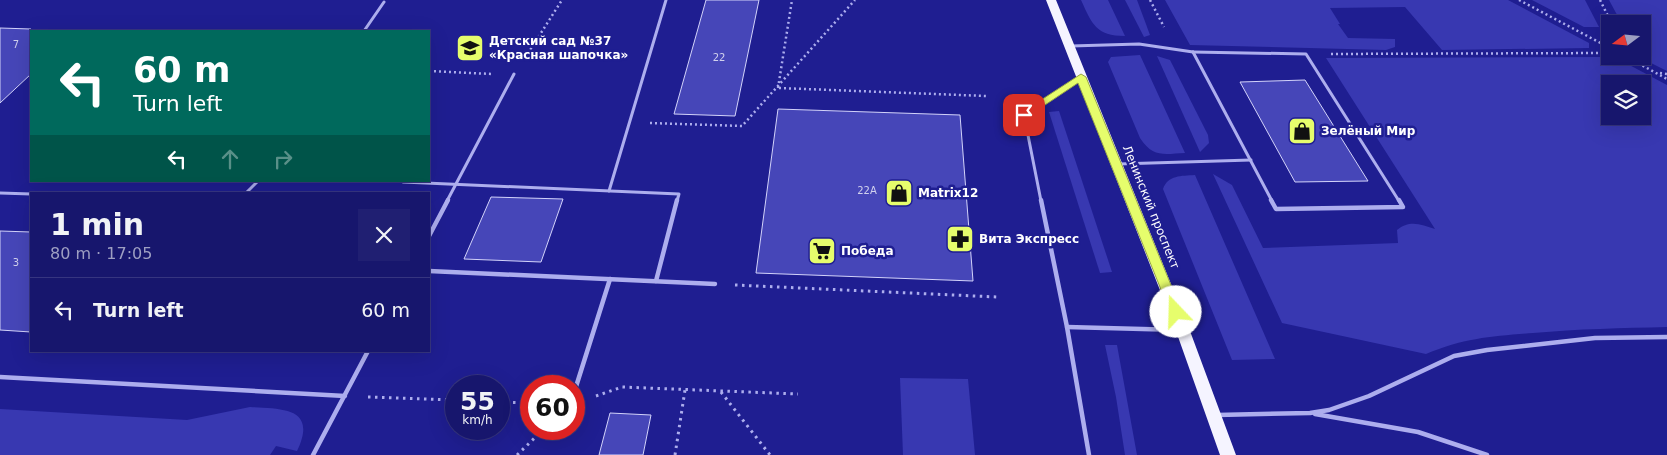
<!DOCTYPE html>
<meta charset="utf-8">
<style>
body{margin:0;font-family:"DejaVu Sans",sans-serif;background:#201f72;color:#f1f3f6;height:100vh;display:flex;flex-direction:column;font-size:19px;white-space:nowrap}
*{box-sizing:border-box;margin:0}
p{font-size:16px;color:#9e9fc2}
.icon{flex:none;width:28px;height:28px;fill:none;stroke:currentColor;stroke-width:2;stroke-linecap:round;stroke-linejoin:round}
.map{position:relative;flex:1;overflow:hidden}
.sheet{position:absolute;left:30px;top:192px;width:400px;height:160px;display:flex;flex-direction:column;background:#17166d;border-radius:0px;box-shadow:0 5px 20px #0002,0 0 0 1px #363580}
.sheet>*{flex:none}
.banner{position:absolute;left:30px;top:30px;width:400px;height:152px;border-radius:0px;box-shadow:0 5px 20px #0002,0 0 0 1px #363580;background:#00695c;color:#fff;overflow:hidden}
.needle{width:32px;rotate:254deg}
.controls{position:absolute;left:1601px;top:15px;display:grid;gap:10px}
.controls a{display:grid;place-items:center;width:50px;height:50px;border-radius:0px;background:#17166d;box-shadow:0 5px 20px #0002,0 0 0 1px #363580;font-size:25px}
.speed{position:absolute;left:445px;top:375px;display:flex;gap:10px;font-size:25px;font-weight:700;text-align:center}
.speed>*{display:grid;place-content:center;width:65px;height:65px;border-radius:50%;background:#17166d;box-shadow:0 5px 20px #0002,0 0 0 1px #363580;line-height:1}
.speed small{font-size:12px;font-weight:400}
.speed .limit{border:8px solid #d22;background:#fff;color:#111}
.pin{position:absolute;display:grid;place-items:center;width:42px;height:42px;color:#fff;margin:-21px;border-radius:10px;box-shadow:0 2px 8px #0006}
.me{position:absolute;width:55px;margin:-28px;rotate:339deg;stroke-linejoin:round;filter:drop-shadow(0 0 4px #0008)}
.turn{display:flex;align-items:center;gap:18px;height:105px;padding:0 20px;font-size:22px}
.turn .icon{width:65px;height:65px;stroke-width:2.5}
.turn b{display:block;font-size:35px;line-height:42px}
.lanes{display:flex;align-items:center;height:48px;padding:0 20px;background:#0003;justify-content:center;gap:25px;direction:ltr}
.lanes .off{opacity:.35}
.round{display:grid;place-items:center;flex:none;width:52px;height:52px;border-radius:0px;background:#201f72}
.overview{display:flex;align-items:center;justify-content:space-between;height:85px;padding:0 20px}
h1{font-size:30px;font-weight:600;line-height:38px}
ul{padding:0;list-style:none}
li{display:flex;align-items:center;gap:15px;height:65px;padding:0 20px;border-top:1px solid #363580}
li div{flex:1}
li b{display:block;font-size:19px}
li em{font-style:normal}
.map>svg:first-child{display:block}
.green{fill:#3838b1;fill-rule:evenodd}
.building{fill:#4646b8;stroke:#d3d3fa}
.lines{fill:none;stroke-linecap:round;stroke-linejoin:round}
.path-far1{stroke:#adaeee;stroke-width:2.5;stroke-dasharray:2 3;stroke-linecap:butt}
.path{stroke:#adaeee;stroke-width:3;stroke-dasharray:2.5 4.5;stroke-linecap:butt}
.service-far1{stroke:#adaeee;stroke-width:3}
.service{stroke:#adaeee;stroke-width:4.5}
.primary{fill:#f5f4ff;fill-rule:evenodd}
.route{fill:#e6fd6c;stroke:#96a446}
.labels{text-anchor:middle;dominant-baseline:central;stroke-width:5;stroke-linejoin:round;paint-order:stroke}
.number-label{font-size:10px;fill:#d1d1ed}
.poi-label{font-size:12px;font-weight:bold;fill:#fff;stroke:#1f1e91;text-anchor:start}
.street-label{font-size:12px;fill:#fff;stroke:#1f1e91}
</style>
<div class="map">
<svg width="1667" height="455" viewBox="0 0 1667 455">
<rect width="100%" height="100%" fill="#1f1e91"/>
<g class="green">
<path d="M1081,0H1108L1125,36C1096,36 1092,24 1081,0Z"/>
<polygon points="1125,0 1137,0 1150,35 1144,37"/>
<polygon points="1165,0 1508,0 1589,43 1589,48 1442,50 1405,7 1330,8 1340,24 1338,24 1348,38 1395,39 1395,47 1386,50 1190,45"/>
<polygon points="1532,0 1585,0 1599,27 1584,27"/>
<polygon points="1609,0 1667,0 1667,71 1639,57 1642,56 1642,24 1622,24"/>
<path d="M1140,55L1185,153C1164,154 1153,158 1140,138L1108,62L1111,57Z"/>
<polygon points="1157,56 1170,60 1208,135 1209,143 1200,152"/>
<path d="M1603,57L1620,60L1667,85V327C1622,328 1578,329 1533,333C1493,336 1464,338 1426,354L1282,323L1213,174L1232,185L1263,248L1398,243L1397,230C1410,219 1422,225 1435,229L1326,58ZM1610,84H1642V116H1610Z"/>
<polygon points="1059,111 1112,272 1100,273 1049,112"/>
<path d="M1195,175L1275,359L1232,360L1163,189C1168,175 1181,176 1195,175Z"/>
<polygon points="1105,345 1117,345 1137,455 1125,455 1116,397"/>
<polygon points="900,378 968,379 975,455 903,455"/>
<path d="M250,407C282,409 318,407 297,451L276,446L270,455H0V409L187,420Z"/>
</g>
<g class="building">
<polygon points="706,0 759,0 735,116 674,114"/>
<polygon points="0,28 31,29 31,74 0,103"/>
<polygon points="1305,80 1368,181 1295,182 1240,82"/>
<polygon points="778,109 960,115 973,281 756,273"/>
<polygon points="491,197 563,199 541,262 464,259"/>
<polygon points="0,231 31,232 31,332 0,330"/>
<polygon points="610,413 651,415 643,455 599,455"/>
</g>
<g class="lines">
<g class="path-far1">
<polyline points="1150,0 1164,27"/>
<polyline points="1519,0 1610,48"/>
<polyline points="1600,0 1612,24"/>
<polyline points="1331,54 1610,53"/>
<polyline points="1625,56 1667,79"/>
<polyline points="525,58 562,0"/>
<polyline points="429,71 492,74"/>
<polyline points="1660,73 1667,74"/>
<polyline points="778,88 792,0"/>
<polyline points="779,88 986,96"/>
<polyline points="650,123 742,126 855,0"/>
</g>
<g class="path">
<polyline points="735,285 997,297"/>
<polyline points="721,392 770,455"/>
<polyline points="596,396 622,387 798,394"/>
<polyline points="368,397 456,400"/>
<polyline points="499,402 531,403"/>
<polyline points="517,455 544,429"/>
<polyline points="675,455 685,390"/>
</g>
<g class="service-far1">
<polyline points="364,31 384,2"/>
<polyline points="1071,46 1139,44 1193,52"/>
<polyline points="1193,52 1306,54 1399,201"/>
<polyline points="1193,52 1272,201"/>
<polyline points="1118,164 1251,160"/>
<polyline points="403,182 679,194 677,201"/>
<polyline points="609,191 666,0"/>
<polyline points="0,193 31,194"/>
<polyline points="245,194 258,181"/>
<polyline points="447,201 514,74"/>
<polyline points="1041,201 1024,115 1081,77"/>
</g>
<g class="service">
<polyline points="1041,200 1067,327 1089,455"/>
<polyline points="1271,200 1276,209 1403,207 1399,200"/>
<polyline points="429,236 448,200"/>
<polyline points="429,271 715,284"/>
<polyline points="656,281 677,200"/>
<polyline points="1067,327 1180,330"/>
<polyline points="0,377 345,396"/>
<polyline points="574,393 610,279"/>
<polyline points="1315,414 1418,432 1487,455"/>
<polyline points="1217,415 1310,413 1329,410 1369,396 1454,356 1487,350 1595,338 1667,337"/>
<polyline points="313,455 368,351"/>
</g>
<polygon class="primary" points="1046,0 1056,0 1190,331 1236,455 1220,455 1176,331"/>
</g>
<polygon class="route" points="1081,74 1086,77 1182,312 1180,315 1172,315 1170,312 1078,83 1027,117 1024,118 1018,115"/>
<defs>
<g id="school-square" transform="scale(1.4375)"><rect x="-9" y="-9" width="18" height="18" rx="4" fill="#e6fd6c" stroke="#1f1e91"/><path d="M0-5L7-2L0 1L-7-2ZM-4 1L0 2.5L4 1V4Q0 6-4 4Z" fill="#111"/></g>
<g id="shop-square" transform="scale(1.4375)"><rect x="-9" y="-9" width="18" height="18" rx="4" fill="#e6fd6c" stroke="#1f1e91"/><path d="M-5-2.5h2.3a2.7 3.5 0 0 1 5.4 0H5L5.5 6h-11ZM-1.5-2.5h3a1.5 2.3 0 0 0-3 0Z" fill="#111"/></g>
<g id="pharmacy-square" transform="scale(1.4375)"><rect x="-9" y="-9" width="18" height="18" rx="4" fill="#e6fd6c" stroke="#1f1e91"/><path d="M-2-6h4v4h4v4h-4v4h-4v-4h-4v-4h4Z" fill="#111"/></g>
<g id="supermarket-square" transform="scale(1.4375)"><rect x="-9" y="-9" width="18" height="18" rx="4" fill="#e6fd6c" stroke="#1f1e91"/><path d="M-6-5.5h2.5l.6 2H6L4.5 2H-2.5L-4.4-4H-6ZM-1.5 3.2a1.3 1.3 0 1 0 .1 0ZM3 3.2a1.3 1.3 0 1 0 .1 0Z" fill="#111"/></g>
</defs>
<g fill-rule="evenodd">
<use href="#school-square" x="470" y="48"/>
<use href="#shop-square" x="1302" y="131"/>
<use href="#shop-square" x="899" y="193"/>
<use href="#pharmacy-square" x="960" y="239"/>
<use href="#supermarket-square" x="822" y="251"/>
</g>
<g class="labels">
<g class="number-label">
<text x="16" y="44">7</text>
<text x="719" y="57">22</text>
<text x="867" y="190">22А</text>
<text x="16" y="262">3</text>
</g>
<g class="poi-label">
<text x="489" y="41">Детский сад №37<tspan x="489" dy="14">«Красная шапочка»</tspan></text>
<text x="1321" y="131">Зелёный Мир</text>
<text x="918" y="193">Matrix12</text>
<text x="979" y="239">Вита Экспресс</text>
<text x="841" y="251">Победа</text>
</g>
<g class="street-label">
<text transform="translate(1151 207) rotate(68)">Ленинский проспект</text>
</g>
</g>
</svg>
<div class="controls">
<a><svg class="needle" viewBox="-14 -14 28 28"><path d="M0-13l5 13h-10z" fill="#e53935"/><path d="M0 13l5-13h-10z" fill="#9e9fc2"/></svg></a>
<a><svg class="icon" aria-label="layers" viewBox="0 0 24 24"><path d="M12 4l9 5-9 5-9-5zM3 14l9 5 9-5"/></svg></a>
</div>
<div class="speed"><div>55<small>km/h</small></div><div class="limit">60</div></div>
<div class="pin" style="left:1024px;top:115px;background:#d93025"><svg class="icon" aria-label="arrive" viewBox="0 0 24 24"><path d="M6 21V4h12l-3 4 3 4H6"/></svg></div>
<svg class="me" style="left:1176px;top:312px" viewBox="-20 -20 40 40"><circle r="19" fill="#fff"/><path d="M0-13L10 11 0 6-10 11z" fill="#e6fd6c"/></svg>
<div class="banner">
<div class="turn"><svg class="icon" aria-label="left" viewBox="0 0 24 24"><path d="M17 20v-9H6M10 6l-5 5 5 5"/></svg><div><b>60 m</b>Turn left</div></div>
<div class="lanes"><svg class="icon" aria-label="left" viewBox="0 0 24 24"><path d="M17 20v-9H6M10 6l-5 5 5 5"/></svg><svg class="icon off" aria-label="ahead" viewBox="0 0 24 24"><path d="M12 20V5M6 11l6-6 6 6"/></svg><svg class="icon off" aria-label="right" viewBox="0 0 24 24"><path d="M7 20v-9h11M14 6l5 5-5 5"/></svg></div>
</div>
<section class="sheet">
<div class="overview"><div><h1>1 min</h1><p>80 m · 17:05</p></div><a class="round"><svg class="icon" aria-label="close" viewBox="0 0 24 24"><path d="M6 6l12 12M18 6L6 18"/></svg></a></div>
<ul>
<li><svg class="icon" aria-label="left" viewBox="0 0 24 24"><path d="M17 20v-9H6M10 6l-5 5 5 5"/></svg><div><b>Turn left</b></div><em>60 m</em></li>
</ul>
</section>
</div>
